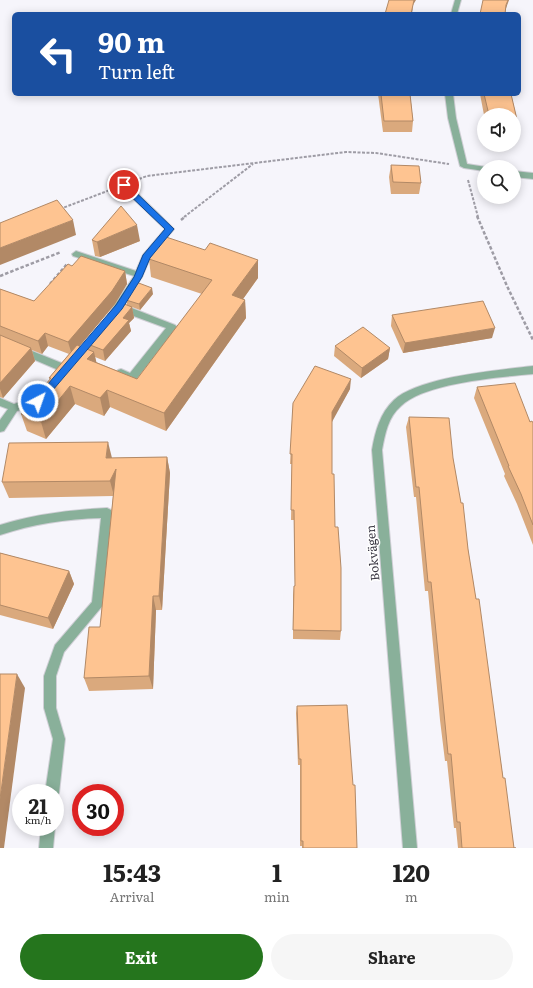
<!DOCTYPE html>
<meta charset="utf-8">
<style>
body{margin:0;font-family:Literata,serif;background:#f6f6f6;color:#222;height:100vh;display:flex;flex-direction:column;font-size:15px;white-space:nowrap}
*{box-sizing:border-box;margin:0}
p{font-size:13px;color:#767676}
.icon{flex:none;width:22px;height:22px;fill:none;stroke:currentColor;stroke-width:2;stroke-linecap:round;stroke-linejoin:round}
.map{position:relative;height:848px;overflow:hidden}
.details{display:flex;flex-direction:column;background:#fff;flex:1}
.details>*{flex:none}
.hud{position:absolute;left:12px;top:12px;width:509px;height:84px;border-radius:6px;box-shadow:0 2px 10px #0003;background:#1a4fa0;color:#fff;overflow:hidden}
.buttons{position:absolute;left:477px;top:108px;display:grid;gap:8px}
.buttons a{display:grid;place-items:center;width:44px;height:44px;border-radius:50%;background:#fff;box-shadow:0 2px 10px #0003;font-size:20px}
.speed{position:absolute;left:12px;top:784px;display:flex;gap:8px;font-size:20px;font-weight:700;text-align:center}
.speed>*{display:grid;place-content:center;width:52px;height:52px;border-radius:50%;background:#fff;box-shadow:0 2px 10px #0003;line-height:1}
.speed small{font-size:10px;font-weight:400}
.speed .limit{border:6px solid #d22;background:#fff;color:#111}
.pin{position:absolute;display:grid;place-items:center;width:34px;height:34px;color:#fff;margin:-17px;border:2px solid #fff;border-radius:50%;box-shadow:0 1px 4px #0007}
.me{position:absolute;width:44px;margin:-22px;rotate:41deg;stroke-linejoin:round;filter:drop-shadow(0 0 3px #0008)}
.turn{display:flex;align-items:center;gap:14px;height:84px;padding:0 20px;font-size:18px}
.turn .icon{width:52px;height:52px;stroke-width:2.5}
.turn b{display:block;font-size:28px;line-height:34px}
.eta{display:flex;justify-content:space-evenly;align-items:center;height:68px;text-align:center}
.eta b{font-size:24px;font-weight:700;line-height:28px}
.button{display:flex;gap:8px;margin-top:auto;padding:8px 20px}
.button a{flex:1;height:46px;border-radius:24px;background:#25751d;color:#fff;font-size:16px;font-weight:700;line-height:46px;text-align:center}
.button a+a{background:#f6f6f6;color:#222}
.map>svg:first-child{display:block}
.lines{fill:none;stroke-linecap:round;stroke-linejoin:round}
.minor-casing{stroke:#d0cfd6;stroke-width:2}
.path-far1{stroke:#9e9ca5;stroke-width:2;stroke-dasharray:3 1.5;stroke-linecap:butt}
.path{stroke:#9e9ca5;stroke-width:2.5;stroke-dasharray:3.5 2;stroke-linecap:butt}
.minor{fill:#89b09a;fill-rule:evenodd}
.wall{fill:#daa97d}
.shaded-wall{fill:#b28966}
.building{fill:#fec491;stroke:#b28966}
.route{fill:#1a73e8;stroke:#114b97}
.labels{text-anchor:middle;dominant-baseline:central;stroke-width:3;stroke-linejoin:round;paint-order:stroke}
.street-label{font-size:12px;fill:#3a3743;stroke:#fff}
</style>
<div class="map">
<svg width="533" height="848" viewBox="0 0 533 848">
<rect width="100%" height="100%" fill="#f6f5fb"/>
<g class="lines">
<g class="minor-casing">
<g id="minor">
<polygon points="455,0 461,0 457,14 451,14"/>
<polygon points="445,94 453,94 456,118 467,164 486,167 484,167 484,171 464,168 460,166 448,118"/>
<polygon points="514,171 533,173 533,179 514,177"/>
<polygon points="124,182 127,183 174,229 150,258 142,277 124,305 175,325 177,327 135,381 132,382 118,376 116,373 118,370 121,369 130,373 166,328 120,311 116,316 110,316 108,314 110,312 134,276 73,256 72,254 76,251 136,271 143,255 165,229 121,187 120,185"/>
<polygon points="0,338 69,366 71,369 69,372 63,372 0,345"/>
<path d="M533,366V374C500,377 424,383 401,406C388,417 385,434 382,450L417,848H403L372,450C375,432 380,413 394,400C419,377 499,370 533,366Z"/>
<polygon points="41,395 44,396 46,399 44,402 17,411 4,431 0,432 0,420 8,409 0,406 0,398 14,404"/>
<path d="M107,508L111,510L112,513L104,604L64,652L56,676V708L65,739L59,793L55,798V793H45L53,739L44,708V676L55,645L92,602L101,518C66,519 33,524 0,535V525C35,514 70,510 107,508Z"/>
<polygon points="41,827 55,827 53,848 39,848"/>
</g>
</g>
<g class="path-far1">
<polyline points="139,179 147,176 346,152 376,153 449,164"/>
<polyline points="468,180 478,217"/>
<polyline points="60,209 110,190"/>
<polyline points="184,217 253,164"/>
</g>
<g class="path">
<polyline points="477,216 507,286 533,340"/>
<polyline points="181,220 186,216"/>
<polyline points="0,276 61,252"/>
<polyline points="50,284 67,264"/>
</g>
<use href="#minor" class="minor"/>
</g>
<g class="wall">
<polygon points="378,94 410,94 413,121 412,132 383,132"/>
<polygon points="480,94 511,94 519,128 516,139 514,139 514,115 484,115"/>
<polygon points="391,165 421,183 419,194 391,194 389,177"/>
<polygon points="92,240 140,241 100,257 95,256"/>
<polygon points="205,250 258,260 258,278 243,299 245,300 246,318 166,431 110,407 104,416 75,404 46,439 27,431 21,414 50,380 49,378 69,354 48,346 42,354 32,350 35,361 3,398 0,397 0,289 34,301 72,266 125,271 127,284 115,304 80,346 86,348 85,343 127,305 126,300 153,294 140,310 132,307 134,318 129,323 131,331 105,361 95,357 96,362 137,379 202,294 151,277 149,259"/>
<polygon points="392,315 492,338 403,353 391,326"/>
<polygon points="335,346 390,348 388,359 361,378 334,356"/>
<polygon points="477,387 533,423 533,545 517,504 504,476 505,474 474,398"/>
<polygon points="350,389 332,420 332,474 341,631 340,640 293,639 293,595 294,586 295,586 294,520 291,520 292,464 290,464 293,403"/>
<polygon points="409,417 453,458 468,549 514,848 516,848 458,848 456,828 454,828 447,761 445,761 440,720 428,591 425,591 416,497 414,497 406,427"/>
<polygon points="167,457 170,473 162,610 156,610 153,689 89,691 84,678 100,627 113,496 9,498 2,482 112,458"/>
<polygon points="0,553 69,571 74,584 53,629 0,615"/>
<polygon points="297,706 357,848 302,848 302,846 300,846 300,765 298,765 296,713"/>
</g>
<g class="shaded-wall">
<polygon points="414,0 416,0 413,5 412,14 411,14"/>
<polygon points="508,0 509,0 504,14 506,5"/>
<polygon points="73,220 76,235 0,265 0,248"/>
<polygon points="137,225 140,241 100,257 97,242"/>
<polygon points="258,260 258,278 233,313 232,295"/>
<polygon points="125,271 127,284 115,304 72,355 68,342"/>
<polygon points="152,288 153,294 140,310 139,304"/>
<polygon points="245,300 246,318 166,431 164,413"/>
<polygon points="132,307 134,318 129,323 131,331 105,361 103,350 123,318"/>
<polygon points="495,328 492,338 403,353 405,343"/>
<polygon points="45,333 48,346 42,354 38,341"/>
<polygon points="31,348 35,361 3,398 0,389 0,383"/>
<polygon points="390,348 388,359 361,378 362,368"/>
<polygon points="94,352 98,369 87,359"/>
<polygon points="351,379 350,389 332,422 332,412"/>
<polygon points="70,386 75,404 46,439 41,422"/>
<polygon points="107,390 110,407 104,416 100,398"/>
<polygon points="108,442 112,458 106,458"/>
<polygon points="167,457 170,473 162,610 159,596"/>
<polygon points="116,469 114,496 110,481"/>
<polygon points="69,571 74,584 53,629 48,618"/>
<polygon points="153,596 156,610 153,689 149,676"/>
<polygon points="17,674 25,688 4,848 0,848 0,799"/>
</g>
<g class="building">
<polygon points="389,0 414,0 411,14 385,14"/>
<polygon points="483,0 508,0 506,5 505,14 480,14"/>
<polygon points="381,94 410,94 413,121 384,121"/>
<polygon points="484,94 511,94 519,128 514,128 514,115 489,115"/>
<polygon points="391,165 419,166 421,183 393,182"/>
<polygon points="57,200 73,220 0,248 0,223"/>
<polygon points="121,206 137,225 97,242 92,240"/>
<polygon points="166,237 205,250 210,243 258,260 232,295 245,300 164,413 107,390 100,398 70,386 41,422 21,414 51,378 49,378 77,345 94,352 87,359 137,379 212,280 149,259"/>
<polygon points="81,256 125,271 112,291 68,342 45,333 38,341 0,326 0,289 34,301 68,264 72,266"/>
<polygon points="136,282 152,288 139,304 126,300"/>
<polygon points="483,301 495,328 405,343 392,315"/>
<polygon points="119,302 132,307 123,318 129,320 103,350 85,343"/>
<polygon points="363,327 390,348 362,368 335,346"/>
<polygon points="0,335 31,348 0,383"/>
<polygon points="315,366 351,379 332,412 332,474 334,474 335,527 338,527 341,568 341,631 293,630 294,586 295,586 294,510 291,510 292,454 290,454 293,403"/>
<polygon points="515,383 530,422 532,421 533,423 533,525 521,494 508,466 509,466 477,387"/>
<polygon points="409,417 449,418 453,458 461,503 463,503 468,549 476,599 479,599 503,778 505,778 514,848 516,848 462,848 460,822 457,822 451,754 448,754 444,713 431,582 428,582 419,487 416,487"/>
<polygon points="108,442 106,458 167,457 159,596 153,596 149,676 84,678 89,627 100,627 116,469 110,481 2,482 9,443"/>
<polygon points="0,553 69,571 48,618 0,605"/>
<polygon points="0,674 17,674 0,799"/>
<polygon points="347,705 353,785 355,785 357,848 303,848 303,841 301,841 301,759 299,759 297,706"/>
</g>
<polygon class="route" points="121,183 126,183 174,229 150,258 142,277 122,309 41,404 35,404 34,401 35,399 116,305 134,277 143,255 165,229 121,187"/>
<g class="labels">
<g class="street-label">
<text transform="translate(372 553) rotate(-95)">Bokvägen</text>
</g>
</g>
</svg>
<div class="buttons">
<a><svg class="icon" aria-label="sound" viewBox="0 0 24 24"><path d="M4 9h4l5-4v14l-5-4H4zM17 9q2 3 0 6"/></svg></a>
<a><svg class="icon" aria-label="search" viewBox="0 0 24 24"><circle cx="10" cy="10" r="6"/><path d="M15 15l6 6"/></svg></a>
</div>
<div class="speed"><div>21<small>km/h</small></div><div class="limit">30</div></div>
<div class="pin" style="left:124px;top:185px;background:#d93025"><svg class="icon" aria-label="arrive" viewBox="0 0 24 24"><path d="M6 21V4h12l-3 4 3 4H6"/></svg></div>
<svg class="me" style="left:38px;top:401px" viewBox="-20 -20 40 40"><circle r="17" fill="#1a73e8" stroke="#fff" stroke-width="3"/><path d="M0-11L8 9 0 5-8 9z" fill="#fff"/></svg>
<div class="hud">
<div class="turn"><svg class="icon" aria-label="left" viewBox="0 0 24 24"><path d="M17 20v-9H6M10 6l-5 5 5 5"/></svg><div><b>90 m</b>Turn left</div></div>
</div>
</div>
<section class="details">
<div class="eta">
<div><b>15:43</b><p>Arrival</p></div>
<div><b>1</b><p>min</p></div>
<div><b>120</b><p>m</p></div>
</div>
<div class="button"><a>Exit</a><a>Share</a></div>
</section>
